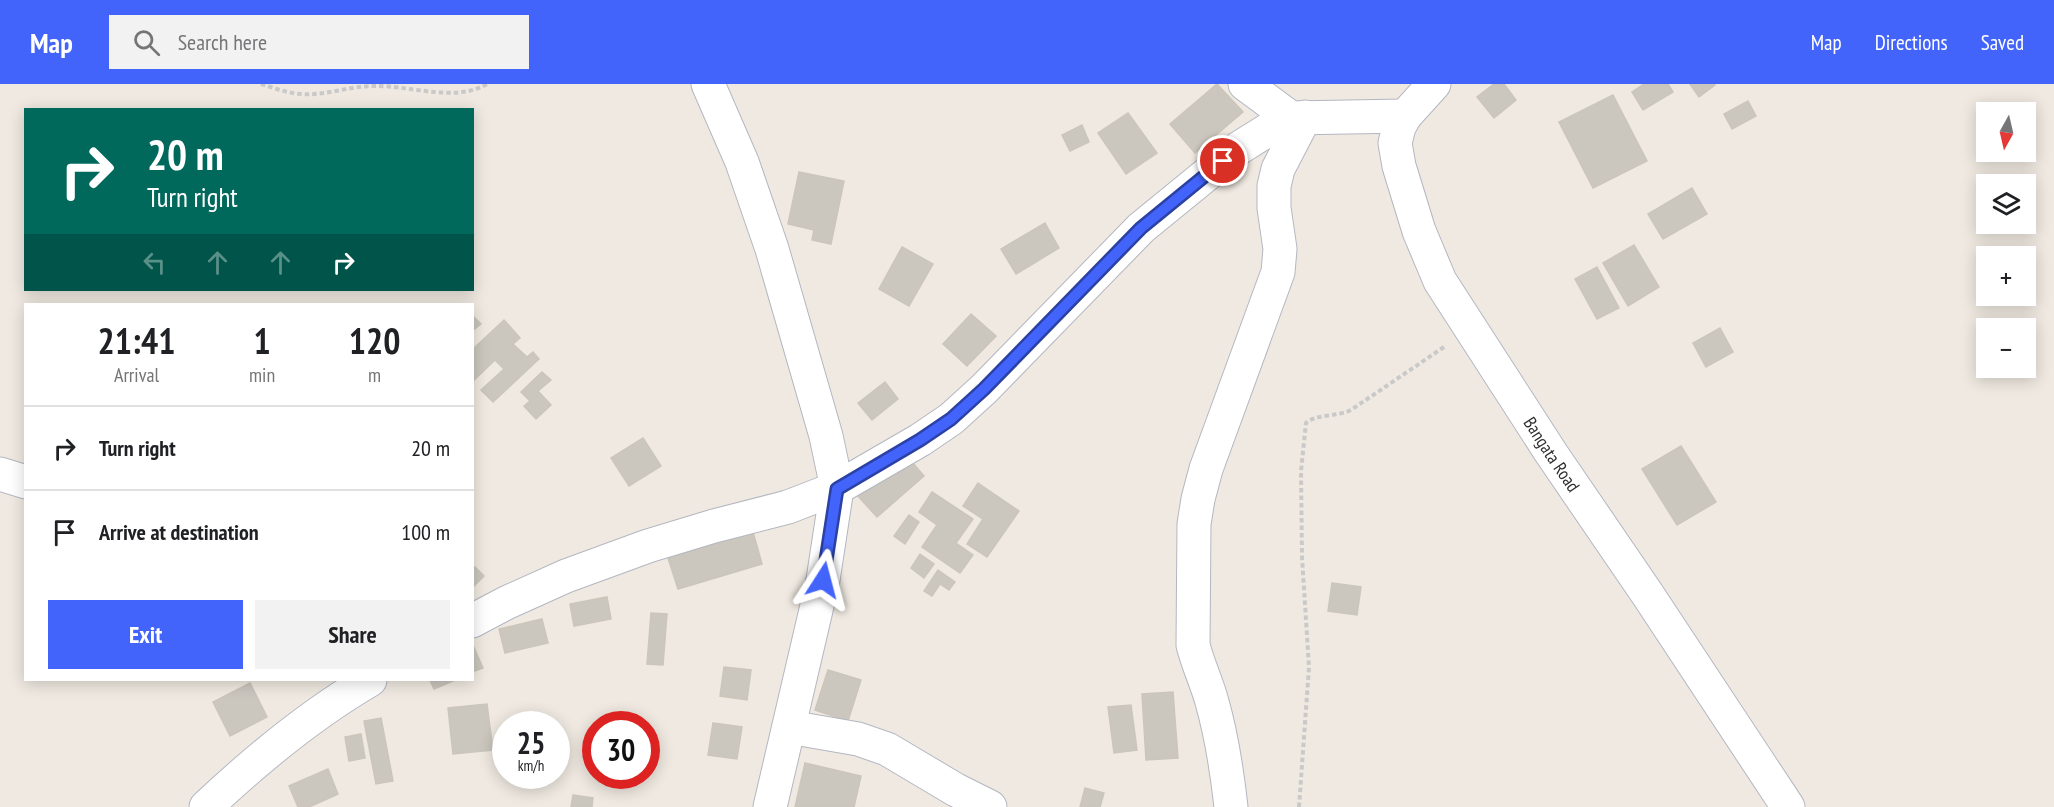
<!DOCTYPE html>
<meta charset="utf-8">
<style>
body{margin:0;font-family:"PT Sans Narrow",sans-serif;background:#f2f2f2;color:#202124;height:100vh;display:flex;flex-direction:column;font-size:22px;white-space:nowrap}
*{box-sizing:border-box;margin:0}
p{font-size:20px;color:#757577}
.icon{flex:none;width:33px;height:33px;fill:none;stroke:currentColor;stroke-width:2;stroke-linecap:round;stroke-linejoin:round}
.map{position:relative;flex:1;overflow:hidden}
.drawer{position:absolute;left:24px;top:219px;width:450px;height:378px;display:flex;flex-direction:column;background:#fff;border-radius:0px;box-shadow:0 3px 15px #0003}
.drawer>*{flex:none}
.banner{position:absolute;left:24px;top:24px;width:450px;height:183px;border-radius:0px;box-shadow:0 3px 15px #0003;background:#00695c;color:#fff;overflow:hidden}
.needle{width:39px;rotate:188deg}
.controls{position:absolute;left:1976px;top:18px;display:grid;gap:12px}
.controls a{display:grid;place-items:center;width:60px;height:60px;border-radius:0px;background:#fff;box-shadow:0 3px 15px #0003;font-size:30px}
.speed{position:absolute;left:492px;top:627px;display:flex;gap:12px;font-size:30px;font-weight:700;text-align:center}
.speed>*{display:grid;place-content:center;width:78px;height:78px;border-radius:50%;background:#fff;box-shadow:0 3px 15px #0003;line-height:1}
.speed small{font-size:15px;font-weight:400}
.speed .limit{border:9px solid #d22;background:#fff;color:#111}
.pin{position:absolute;display:grid;place-items:center;width:51px;height:51px;color:#fff;margin:-26px;border:3px solid #fff;border-radius:50%;box-shadow:0 2px 6px #0007}
.me{position:absolute;width:66px;margin:-33px;rotate:9deg;stroke-linejoin:round;filter:drop-shadow(0 0 4px #0008)}
.turn{display:flex;align-items:center;gap:21px;height:126px;padding:0 24px;font-size:27px}
.turn .icon{width:78px;height:78px;stroke-width:2.5}
.turn b{display:block;font-size:42px;line-height:51px}
.lanes{display:flex;align-items:center;height:57px;padding:0 24px;background:#0003;justify-content:center;gap:30px;direction:ltr}
.lanes .off{opacity:.35}
.eta{display:flex;justify-content:space-evenly;align-items:center;height:102px;text-align:center}
.eta b{font-size:36px;font-weight:800;line-height:42px}
.action{display:flex;gap:12px;margin-top:auto;padding:12px 24px}
.action a{flex:1;height:69px;border-radius:0px;background:#4264fb;color:#fff;font-size:24px;font-weight:800;line-height:69px;text-align:center}
.action a+a{background:#f2f2f2;color:#202124}
ul{padding:0;list-style:none}
li{display:flex;align-items:center;gap:18px;height:84px;padding:0 24px;border-top:2px solid #e0e0e0}
li div{flex:1}
li b{display:block;font-size:22px}
li em{font-style:normal}
header{display:flex;align-items:center;gap:36px;box-sizing:border-box;height:84px;padding:0 30px;background:#4264fb;color:#fff}
header strong{font-size:28px}
nav{display:flex;gap:33px;margin-inline-start:auto;font-size:21px}
.search{width:420px;height:54px;background:#f2f2f2;display:flex;align-items:center;gap:15px;box-sizing:border-box;padding:0 21px;border-radius:0px;color:#757577;font-size:22px}
.map>svg:first-child{display:block}
.building{fill:#cbc7bf;stroke:#cbc5ba;stroke-width:1.5}
.lines{fill:none;stroke-linecap:round;stroke-linejoin:round}
.minor-casing{stroke:#b4b7c1;stroke-width:35}
.path{stroke:#c9c9c9;stroke-width:4;stroke-dasharray:4.5 3;stroke-linecap:butt}
.minor{stroke:#fff;stroke-width:33}
.route-casing{stroke:#2b41a3;stroke-width:15}
.route{stroke:#4264fb;stroke-width:10}
.labels{text-anchor:middle;dominant-baseline:central;stroke-width:5;stroke-linejoin:round;paint-order:stroke}
.street-label{font-size:18px;fill:#2e2e2e;stroke:#fff}
</style>
<header>
<strong>Map</strong>
<div class="search"><svg class="icon" aria-label="search" viewBox="0 0 24 24"><circle cx="10" cy="10" r="6"/><path d="M15 15l6 6"/></svg>Search here</div>
<nav><a>Map</a><a>Directions</a><a>Saved</a></nav>
</header>
<div class="map">
<svg width="2054" height="723" viewBox="0 0 2054 723">
<rect width="100%" height="100%" fill="#efe9e1"/>
<g class="building">
<polygon points="1217,0 1243,28 1195,69 1170,40"/>
<polygon points="1494,0 1504,0 1516,16 1494,34 1477,13"/>
<polygon points="1644,0 1668,0 1673,8 1643,26 1632,8"/>
<polygon points="1690,0 1714,0 1715,1 1699,13"/>
<polygon points="1613,11 1647,77 1593,104 1559,38"/>
<polygon points="1748,17 1756,32 1732,45 1724,30"/>
<polygon points="1128,29 1157,69 1126,90 1098,49"/>
<polygon points="1082,41 1089,58 1070,67 1062,51"/>
<polygon points="799,88 844,97 831,160 812,156 814,146 788,140"/>
<polygon points="1692,104 1707,130 1663,155 1648,130"/>
<polygon points="1045,139 1059,164 1016,190 1001,165"/>
<polygon points="1634,161 1659,203 1628,222 1603,179"/>
<polygon points="902,163 933,180 909,222 879,205"/>
<polygon points="1597,183 1619,224 1597,235 1575,195"/>
<polygon points="971,230 996,252 967,282 943,260"/>
<polygon points="472,231 481,240 472,247"/>
<polygon points="504,236 520,254 513,260 527,273 533,268 539,275 493,318 481,306 504,285 495,276 473,297 472,266"/>
<polygon points="1720,244 1733,268 1706,283 1693,259"/>
<polygon points="542,288 551,296 538,307 551,321 536,335 524,322 530,317 521,308"/>
<polygon points="885,298 898,315 872,336 858,319"/>
<polygon points="643,354 661,382 629,402 611,374"/>
<polygon points="1681,362 1716,418 1677,441 1642,385"/>
<polygon points="905,370 924,392 877,433 857,411"/>
<polygon points="978,399 1019,427 987,473 967,460 983,435 963,422"/>
<polygon points="932,408 973,435 956,459 973,471 960,489 922,463 937,441 919,428"/>
<polygon points="909,431 919,438 905,460 894,452"/>
<polygon points="753,448 762,480 678,505 668,474"/>
<polygon points="920,470 934,480 924,494 911,484"/>
<polygon points="475,483 484,492 472,504 472,485"/>
<polygon points="938,486 955,498 949,506 940,500 932,512 924,507"/>
<polygon points="1332,499 1361,503 1357,531 1328,527"/>
<polygon points="607,513 611,535 574,542 570,520"/>
<polygon points="651,529 667,530 663,581 647,580"/>
<polygon points="542,535 548,559 505,569 499,545"/>
<polygon points="472,559 483,584 472,588"/>
<polygon points="724,583 751,586 747,616 720,612"/>
<polygon points="828,586 861,596 848,637 815,626"/>
<polygon points="430,596 455,596 434,605"/>
<polygon points="250,599 267,633 230,652 213,618"/>
<polygon points="1173,608 1178,674 1146,676 1142,610"/>
<polygon points="487,620 493,666 453,670 448,624"/>
<polygon points="1131,621 1137,666 1114,669 1108,623"/>
<polygon points="381,634 393,697 376,700 364,637"/>
<polygon points="713,639 742,643 737,675 708,671"/>
<polygon points="361,650 365,674 349,677 345,653"/>
<polygon points="805,679 861,692 854,723 795,723"/>
<polygon points="328,685 338,710 309,723 298,723 289,702"/>
<polygon points="1085,704 1104,709 1100,723 1080,723"/>
<polygon points="573,711 593,714 592,723 571,723"/>
</g>
<g class="lines">
<g class="minor-casing">
<g id="minor">
<polyline points="708,0 742,78 772,165 826,352 837,404 823,496 770,723"/>
<polyline points="1245,0 1291,34"/>
<path id="s1" d="M1434,0L1405,32L1399,43L1395,59L1399,82L1419,147L1440,197L1551,369L1648,511L1788,723"/>
<polyline points="0,390 26,398"/>
<polyline points="472,537 506,519 566,492 648,462 714,442 788,423 837,404 920,356 951,335 984,305 1141,144 1239,64 1279,39 1291,34 1405,32"/>
<polyline points="789,643 858,655 887,665 956,706 990,723"/>
<path d="M206,723C257,675 310,631 370,596"/>
<path d="M1231,723C1227,687 1222,653 1212,618C1207,599 1198,581 1193,561L1194,440L1198,415L1206,385L1278,188L1280,165L1274,124V102L1278,85L1305,33"/>
</g>
</g>
<g class="path">
<path d="M261,0C274,4 287,9 301,10C325,12 349,2 374,2C409,1 455,19 487,0"/>
<path d="M1299,723L1309,583L1302,473L1301,387L1306,339C1315,330 1337,333 1351,326L1444,263"/>
</g>
<use href="#minor" class="minor"/>
</g>
<g class="lines">
<g class="route-casing">
<polyline id="route" points="823,496 837,405 920,356 951,335 984,305 1141,144 1223,77"/>
</g>
<use href="#route" class="route"/>
</g>
<g class="labels">
<g class="street-label">
<text stroke="none"><textPath href="#s1" startOffset="424">Bangata Road</textPath></text>
</g>
</g>
</svg>
<div class="controls">
<a><svg class="needle" viewBox="-14 -14 28 28"><path d="M0-13l5 13h-10z" fill="#e53935"/><path d="M0 13l5-13h-10z" fill="#757577"/></svg></a>
<a><svg class="icon" aria-label="layers" viewBox="0 0 24 24"><path d="M12 4l9 5-9 5-9-5zM3 14l9 5 9-5"/></svg></a>
<a>+</a>
<a>−</a>
</div>
<div class="speed"><div>25<small>km/h</small></div><div class="limit">30</div></div>
<div class="pin" style="left:1223px;top:77px;background:#d93025"><svg class="icon" aria-label="arrive" viewBox="0 0 24 24"><path d="M6 21V4h12l-3 4 3 4H6"/></svg></div>
<svg class="me" style="left:823px;top:496px" viewBox="-20 -20 40 40"><path d="M0-17L14 15 0 8-14 15z" fill="#4264fb" stroke="#fff" stroke-width="4"/></svg>
<div class="banner">
<div class="turn"><svg class="icon" aria-label="right" viewBox="0 0 24 24"><path d="M7 20v-9h11M14 6l5 5-5 5"/></svg><div><b>20 m</b>Turn right</div></div>
<div class="lanes"><svg class="icon off" aria-label="left" viewBox="0 0 24 24"><path d="M17 20v-9H6M10 6l-5 5 5 5"/></svg><svg class="icon off" aria-label="ahead" viewBox="0 0 24 24"><path d="M12 20V5M6 11l6-6 6 6"/></svg><svg class="icon off" aria-label="ahead" viewBox="0 0 24 24"><path d="M12 20V5M6 11l6-6 6 6"/></svg><svg class="icon" aria-label="right" viewBox="0 0 24 24"><path d="M7 20v-9h11M14 6l5 5-5 5"/></svg></div>
</div>
<section class="drawer">
<div class="eta">
<div><b>21:41</b><p>Arrival</p></div>
<div><b>1</b><p>min</p></div>
<div><b>120</b><p>m</p></div>
</div>
<ul>
<li><svg class="icon" aria-label="right" viewBox="0 0 24 24"><path d="M7 20v-9h11M14 6l5 5-5 5"/></svg><div><b>Turn right</b></div><em>20 m</em></li>
<li><svg class="icon" aria-label="arrive" viewBox="0 0 24 24"><path d="M6 21V4h12l-3 4 3 4H6"/></svg><div><b>Arrive at destination</b></div><em>100 m</em></li>
</ul>
<div class="action"><a>Exit</a><a>Share</a></div>
</section>
</div>
